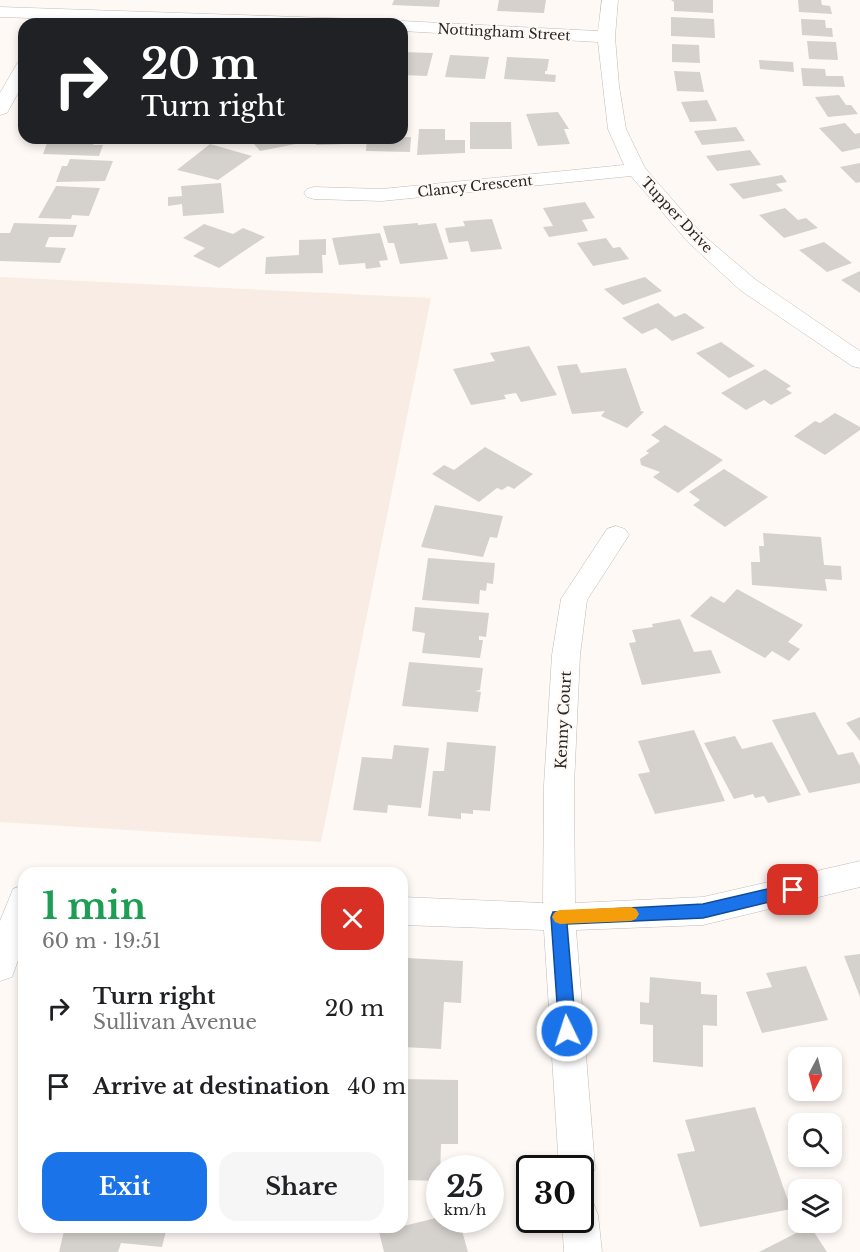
<!DOCTYPE html>
<meta charset="utf-8">
<style>
body{margin:0;font-family:"Libre Baskerville",serif;background:#f6f6f6;color:#202124;height:100vh;display:flex;flex-direction:column;font-size:22px;white-space:nowrap}
*{box-sizing:border-box;margin:0}
p{font-size:20px;color:#757577}
.icon{flex:none;width:33px;height:33px;fill:none;stroke:currentColor;stroke-width:2;stroke-linecap:round;stroke-linejoin:round}
.map{position:relative;flex:1;overflow:hidden}
.panel{position:absolute;left:18px;top:867px;width:390px;height:366px;display:flex;flex-direction:column;background:#fff;border-radius:18px;box-shadow:0 3px 9px #0003}
.panel>*{flex:none}
.hud{position:absolute;left:18px;top:18px;width:390px;height:126px;border-radius:18px;box-shadow:0 3px 9px #0003;background:#202124;color:#fff;overflow:hidden}
.needle{width:39px;rotate:187deg}
.controls{position:absolute;left:788px;top:1047px;display:grid;gap:12px}
.controls a{display:grid;place-items:center;width:54px;height:54px;border-radius:12px;background:#fff;box-shadow:0 3px 9px #0003;font-size:30px}
.speed{position:absolute;left:426px;top:1155px;display:flex;gap:12px;font-size:30px;font-weight:700;text-align:center}
.speed>*{display:grid;place-content:center;width:78px;height:78px;border-radius:50%;background:#fff;box-shadow:0 3px 9px #0003;line-height:1}
.speed small{font-size:15px;font-weight:400}
.speed .limit{border:3px solid #111;border-radius:9px;background:#fff;color:#111}
.pin{position:absolute;display:grid;place-items:center;width:51px;height:51px;color:#fff;margin:-26px;border-radius:12px;box-shadow:0 3px 9px #0006}
.me{position:absolute;width:66px;margin:-33px;rotate:356deg;stroke-linejoin:round;filter:drop-shadow(0 0 4px #0008)}
.turn{display:flex;align-items:center;gap:21px;height:126px;padding:0 24px;font-size:27px}
.turn .icon{width:78px;height:78px;stroke-width:2.5}
.turn b{display:block;font-size:42px;line-height:51px}
.round{display:grid;place-items:center;flex:none;width:63px;height:63px;border-radius:18px;background:#f6f6f6}
.headline{display:flex;align-items:center;justify-content:space-between;height:102px;padding:0 24px}
h1{font-size:36px;font-weight:700;line-height:45px;color:#1e9e55}
.button{display:flex;gap:12px;margin-top:auto;padding:12px 24px}
.button a{flex:1;height:69px;border-radius:18px;background:#1a73e8;color:#fff;font-size:24px;font-weight:700;line-height:69px;text-align:center}
.button a+a{background:#f6f6f6;color:#202124}
ul{padding:0;list-style:none}
li{display:flex;align-items:center;gap:18px;height:78px;padding:0 24px}
li div{flex:1}
li b{display:block;font-size:22px}
li em{font-style:normal}
.map>svg:first-child{display:block}
.built{fill:#f8ece4}
.building{fill:#d5d2cd}
.lines{fill:none;stroke-linecap:round;stroke-linejoin:round}
.street-casing{stroke:#c0bbb7;stroke-width:1}
.street{fill:#fff;fill-rule:evenodd}
.route{fill:#1a73e8;stroke:#114b97;stroke-width:1.5}
.slow{fill:#f59e0b}
.labels{text-anchor:middle;dominant-baseline:central;stroke-width:4.5;stroke-linejoin:round;paint-order:stroke}
.far-street-label{font-size:14px;fill:#2a2827;stroke:#fef9f5}
.street-label{font-size:15px;fill:#2a2827;stroke:#fef9f5}
</style>
<div class="map">
<svg width="860" height="1252" viewBox="0 0 860 1252">
<rect width="100%" height="100%" fill="#fef9f5"/>
<polygon class="built" points="0,277 431,298 321,842 0,822"/>
<g class="building">
<polygon points="394,0 440,0 439,7 392,5"/>
<polygon points="499,0 546,0 544,13 497,11"/>
<polygon points="671,0 713,0 713,13 674,11 674,2"/>
<polygon points="798,0 821,0 822,5 830,6 832,14 799,12"/>
<polygon points="671,17 714,19 715,38 671,36"/>
<polygon points="801,19 825,20 826,28 832,28 833,37 802,35"/>
<polygon points="807,41 836,42 838,60 809,59"/>
<polygon points="672,44 699,45 700,63 672,62"/>
<polygon points="402,52 433,53 427,76 402,75"/>
<polygon points="450,55 489,57 485,79 445,77"/>
<polygon points="507,57 549,59 547,71 545,71 545,74 556,75 555,82 504,79"/>
<polygon points="759,60 793,62 794,72 760,69"/>
<polygon points="801,68 825,69 826,76 843,76 845,87 803,86"/>
<polygon points="674,71 700,72 704,92 677,91"/>
<polygon points="839,95 846,105 851,105 858,114 828,117 815,97"/>
<polygon points="707,100 717,121 690,122 681,102"/>
<polygon points="558,112 569,129 564,129 570,144 538,146 526,114"/>
<polygon points="470,122 511,122 512,149 470,149"/>
<polygon points="845,123 855,134 860,133 860,148 842,152 819,128"/>
<polygon points="736,127 745,141 702,145 694,131"/>
<polygon points="419,129 445,129 445,140 465,140 465,153 417,155"/>
<polygon points="411,137 410,152 366,151 367,138"/>
<polygon points="49,138 103,138 95,141 93,145 103,145 99,156 43,154"/>
<polygon points="249,138 303,138 306,142 260,151"/>
<polygon points="316,138 345,138 345,144 316,145"/>
<polygon points="210,144 252,156 218,180 177,170"/>
<polygon points="750,150 761,165 717,171 706,156"/>
<polygon points="70,159 113,161 105,181 56,182 62,166 67,166"/>
<polygon points="860,163 860,182 856,183 840,167"/>
<polygon points="782,175 787,182 776,184 783,191 743,199 729,184"/>
<polygon points="221,183 224,213 183,216 182,204 168,206 168,197 182,196 181,186"/>
<polygon points="56,186 100,188 89,216 72,215 71,219 38,218"/>
<polygon points="585,202 595,218 582,220 588,231 549,237 543,227 553,226 543,208"/>
<polygon points="785,208 798,220 806,218 818,228 784,238 759,215"/>
<polygon points="492,219 502,249 471,252 468,241 449,243 445,228 465,226 463,221"/>
<polygon points="14,223 77,225 73,237 49,237 45,247 66,248 60,263 0,261 0,233 10,233"/>
<polygon points="418,223 418,225 436,223 448,259 400,264 394,243 388,243 383,226"/>
<polygon points="204,224 233,234 243,228 265,237 219,268 193,256 205,248 183,238"/>
<polygon points="380,233 388,260 379,261 381,267 366,269 365,263 339,265 332,238"/>
<polygon points="606,238 613,248 620,247 629,259 593,266 577,243"/>
<polygon points="326,239 326,255 322,255 323,273 265,274 266,257 299,255 299,240"/>
<polygon points="824,242 852,263 827,272 799,250"/>
<polygon points="860,271 860,293 841,280"/>
<polygon points="645,277 662,291 623,305 604,289"/>
<polygon points="658,303 675,317 685,313 705,328 672,341 656,328 642,334 622,318"/>
<polygon points="721,342 755,366 729,378 696,353"/>
<polygon points="529,346 557,395 521,402 516,393 504,395 506,399 471,405 453,369 495,361 490,353"/>
<polygon points="577,364 581,373 626,368 641,410 639,410 644,412 627,428 601,416 605,411 572,414 557,366"/>
<polygon points="765,369 791,386 786,389 792,393 771,405 764,400 746,410 721,393"/>
<polygon points="835,413 860,427 860,430 825,455 794,436 815,421 820,423"/>
<polygon points="665,425 723,460 678,493 653,477 660,472 641,465 640,459 649,453 646,451 660,441 651,435"/>
<polygon points="485,447 533,474 514,489 508,486 502,490 497,488 479,502 432,474 444,465 454,470"/>
<polygon points="724,469 768,497 725,527 693,505 700,500 689,492"/>
<polygon points="435,505 503,516 497,538 490,537 483,557 421,547"/>
<polygon points="763,533 821,537 824,565 841,566 842,580 825,579 827,591 752,585 751,562 760,562 759,546 764,546"/>
<polygon points="428,558 495,563 493,584 487,583 486,591 480,590 479,604 422,600"/>
<polygon points="737,589 803,625 788,642 800,649 789,661 772,651 765,658 690,616 711,596 724,603"/>
<polygon points="415,607 489,613 486,637 479,636 479,640 483,640 480,658 422,653 425,633 412,631"/>
<polygon points="680,619 694,652 711,650 721,673 642,685 629,643 636,642 632,630 653,627 652,624"/>
<polygon points="409,662 483,668 480,690 475,691 481,692 478,712 402,706"/>
<polygon points="815,712 838,755 853,752 860,766 860,783 809,793 772,720"/>
<polygon points="860,717 860,741 846,723"/>
<polygon points="694,730 725,801 655,814 638,774 650,772 638,741"/>
<polygon points="735,736 742,749 772,742 801,795 768,803 764,796 755,798 753,794 734,799 704,743"/>
<polygon points="447,742 496,746 490,811 473,810 473,814 461,813 461,819 428,816 433,771 444,771"/>
<polygon points="394,745 429,748 421,808 388,805 387,813 353,810 362,757 392,759"/>
<polygon points="860,954 860,997 844,956"/>
<polygon points="407,958 463,961 461,1003 444,1002 441,1049 402,1047 402,979 406,979"/>
<polygon points="806,966 828,1020 762,1033 746,992 772,987 766,973"/>
<polygon points="650,977 701,982 701,994 717,995 717,1026 703,1025 703,1067 653,1062 653,1025 640,1024 640,1002 649,1003"/>
<polygon points="402,1079 458,1080 458,1144 441,1144 440,1181 402,1180"/>
<polygon points="755,1107 791,1209 700,1227 677,1154 695,1151 685,1120"/>
<polygon points="440,1217 440,1220 459,1220 468,1252 384,1252 379,1232"/>
<polygon points="810,1226 827,1252 759,1252"/>
<polygon points="65,1227 167,1227 162,1247 121,1243 118,1252 59,1252"/>
</g>
<g class="lines">
<g class="street-casing">
<g id="street">
<polygon points="602,0 618,0 615,37 619,86 626,129 645,168 703,235 756,280 860,351 860,368 852,366 740,290 689,243 631,176 382,201 314,199 307,197 304,193 307,189 314,187 382,189 624,165 608,129 598,42 402,31 402,24 395,24 402,21 598,31"/>
<polygon points="0,7 358,19 364,20 367,24 206,24 0,17"/>
<polygon points="24,61 24,82 7,113 0,115 0,93 18,62"/>
<polygon points="616,526 625,529 629,535 587,600 580,655 574,785 575,903 703,897 860,861 860,887 703,925 576,930 595,1168 590,1180 580,1184 580,1168 559,1168 544,930 402,925 402,897 543,903 544,785 552,655 561,599 607,529"/>
<polygon points="24,885 24,944 12,977 0,981 0,921 13,889"/>
<polygon points="580,1197 593,1202 598,1215 602,1252 564,1252 562,1220 580,1220"/>
</g>
</g>
<use href="#street" class="street"/>
</g>
<polygon class="route" points="793,883 798,885 801,890 798,895 703,918 567,924 576,1031 573,1037 567,1039 561,1037 559,1031 551,917 553,912 703,904"/>
<polygon class="slow" points="631,907 636,909 639,914 636,919 631,921 560,924 555,922 552,917 555,912 560,910"/>
<g class="labels">
<g class="far-street-label">
<text transform="translate(504 32) rotate(3)">Nottingham Street</text>
<text transform="translate(475 186) rotate(-6)">Clancy Crescent</text>
<text transform="translate(677 215) rotate(47)">Tupper Drive</text>
</g>
<g class="street-label">
<text transform="translate(563 720) rotate(-87)">Kenny Court</text>
</g>
</g>
</svg>
<div class="controls">
<a><svg class="needle" viewBox="-14 -14 28 28"><path d="M0-13l5 13h-10z" fill="#e53935"/><path d="M0 13l5-13h-10z" fill="#757577"/></svg></a>
<a><svg class="icon" aria-label="search" viewBox="0 0 24 24"><circle cx="10" cy="10" r="6"/><path d="M15 15l6 6"/></svg></a>
<a><svg class="icon" aria-label="layers" viewBox="0 0 24 24"><path d="M12 4l9 5-9 5-9-5zM3 14l9 5 9-5"/></svg></a>
</div>
<div class="speed"><div>25<small>km/h</small></div><div class="limit">30</div></div>
<div class="pin" style="left:793px;top:890px;background:#d93025"><svg class="icon" aria-label="arrive" viewBox="0 0 24 24"><path d="M6 21V4h12l-3 4 3 4H6"/></svg></div>
<svg class="me" style="left:567px;top:1031px" viewBox="-20 -20 40 40"><circle r="17" fill="#1a73e8" stroke="#fff" stroke-width="3"/><path d="M0-11L8 9 0 5-8 9z" fill="#fff"/></svg>
<div class="hud">
<div class="turn"><svg class="icon" aria-label="right" viewBox="0 0 24 24"><path d="M7 20v-9h11M14 6l5 5-5 5"/></svg><div><b>20 m</b>Turn right</div></div>
</div>
<section class="panel">
<div class="headline"><div><h1>1 min</h1><p>60 m · 19:51</p></div><a class="round" style="background:#d93025;color:#fff"><svg class="icon" aria-label="close" viewBox="0 0 24 24"><path d="M6 6l12 12M18 6L6 18"/></svg></a></div>
<ul>
<li><svg class="icon" aria-label="right" viewBox="0 0 24 24"><path d="M7 20v-9h11M14 6l5 5-5 5"/></svg><div><b>Turn right</b><p>Sullivan Avenue</p></div><em>20 m</em></li>
<li><svg class="icon" aria-label="arrive" viewBox="0 0 24 24"><path d="M6 21V4h12l-3 4 3 4H6"/></svg><div><b>Arrive at destination</b></div><em>40 m</em></li>
</ul>
<div class="button"><a>Exit</a><a>Share</a></div>
</section>
</div>
